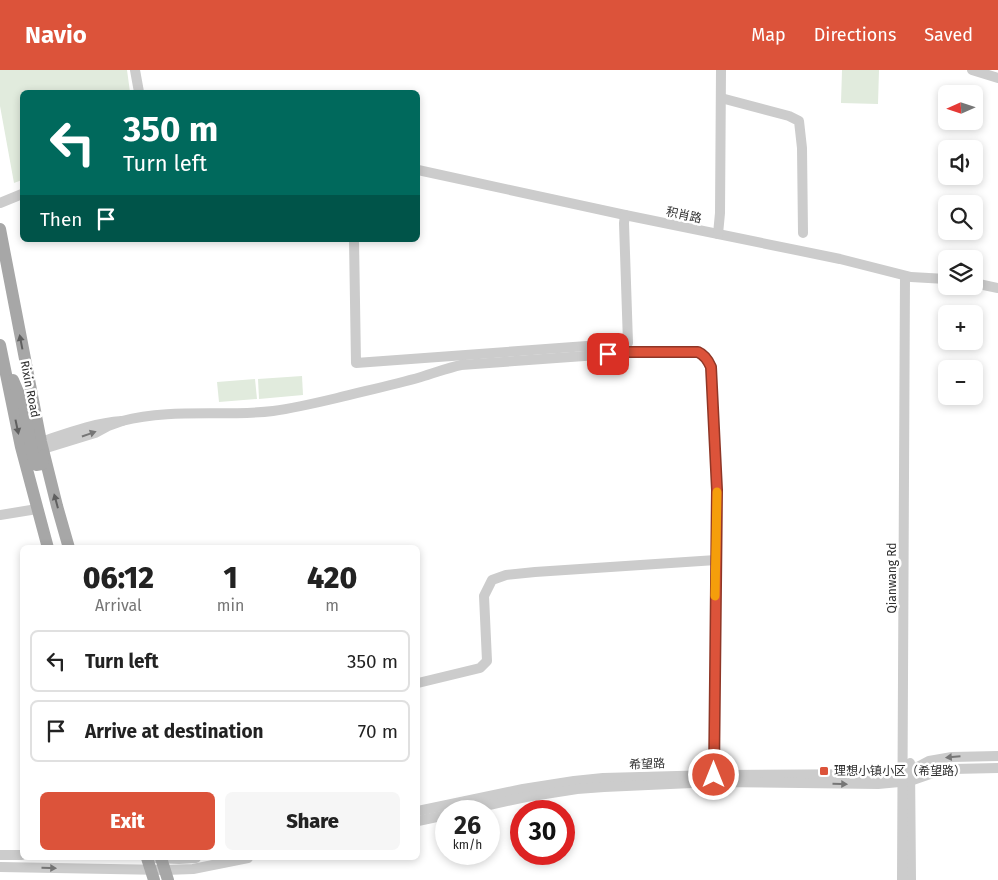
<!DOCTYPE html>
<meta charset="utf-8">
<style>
body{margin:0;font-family:"Fira Sans","Noto Sans SC",sans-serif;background:#f6f6f6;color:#222;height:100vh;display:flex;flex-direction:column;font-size:19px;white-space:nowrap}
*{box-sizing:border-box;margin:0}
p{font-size:16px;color:#767676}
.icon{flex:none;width:28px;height:28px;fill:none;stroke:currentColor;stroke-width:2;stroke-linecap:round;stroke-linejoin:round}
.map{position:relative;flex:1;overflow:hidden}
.details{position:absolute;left:20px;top:475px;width:400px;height:315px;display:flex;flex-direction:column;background:#fff;border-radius:8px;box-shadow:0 2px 8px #0003}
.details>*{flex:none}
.banner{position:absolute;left:20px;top:20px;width:400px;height:152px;border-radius:8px;box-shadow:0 2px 8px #0003;background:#00695c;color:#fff;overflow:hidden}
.needle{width:32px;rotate:267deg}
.buttons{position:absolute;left:938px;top:15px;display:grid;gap:10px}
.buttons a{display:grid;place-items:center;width:45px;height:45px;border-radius:8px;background:#fff;box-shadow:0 2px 8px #0003;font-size:25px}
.speed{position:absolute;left:435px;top:730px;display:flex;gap:10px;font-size:25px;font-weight:700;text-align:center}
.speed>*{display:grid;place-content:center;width:65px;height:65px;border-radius:50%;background:#fff;box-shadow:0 2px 8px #0003;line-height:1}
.speed small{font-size:12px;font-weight:400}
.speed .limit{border:8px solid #d22;background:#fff;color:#111}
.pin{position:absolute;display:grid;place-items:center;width:42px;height:42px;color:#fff;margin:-21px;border-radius:10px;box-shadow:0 2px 8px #0006}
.me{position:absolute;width:55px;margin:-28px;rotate:0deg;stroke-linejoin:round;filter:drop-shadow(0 0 4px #0008)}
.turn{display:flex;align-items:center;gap:18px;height:105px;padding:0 20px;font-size:22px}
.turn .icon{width:65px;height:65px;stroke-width:2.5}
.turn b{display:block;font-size:35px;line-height:42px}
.then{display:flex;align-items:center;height:48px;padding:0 20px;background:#0003;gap:10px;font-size:19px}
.eta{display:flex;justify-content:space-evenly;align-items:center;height:85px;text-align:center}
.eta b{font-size:30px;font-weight:800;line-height:35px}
.button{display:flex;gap:10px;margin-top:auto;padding:10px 20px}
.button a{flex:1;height:58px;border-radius:8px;background:#dc533a;color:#fff;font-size:20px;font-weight:800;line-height:58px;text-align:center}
.button a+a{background:#f6f6f6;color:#222}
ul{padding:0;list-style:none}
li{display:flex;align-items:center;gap:15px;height:62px;margin:0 10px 8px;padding:0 10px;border:2px solid #e0e0e0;border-radius:8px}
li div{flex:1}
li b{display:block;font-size:19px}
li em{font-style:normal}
header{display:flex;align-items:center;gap:30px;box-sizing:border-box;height:70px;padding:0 25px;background:#dc533a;color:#fff}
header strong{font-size:24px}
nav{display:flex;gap:28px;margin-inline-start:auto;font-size:18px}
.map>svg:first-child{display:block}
.green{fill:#e1ebdd}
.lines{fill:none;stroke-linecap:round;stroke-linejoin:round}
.minor{stroke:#ccc;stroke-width:10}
.major{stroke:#a7a7a7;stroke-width:12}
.oneway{fill:#5f5f5f}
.oneway2{fill:#767676}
.route-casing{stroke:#8f3626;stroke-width:12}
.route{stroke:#dc533a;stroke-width:9}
.slow{stroke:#f59e0b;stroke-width:9}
.poi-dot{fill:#dc533a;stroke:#fff;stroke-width:2}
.labels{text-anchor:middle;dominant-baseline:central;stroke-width:5;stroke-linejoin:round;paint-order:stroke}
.street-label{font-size:12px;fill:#2f2f2f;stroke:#fff}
.poi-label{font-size:12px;fill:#2f2f2f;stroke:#fff;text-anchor:start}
</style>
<header>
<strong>Navio</strong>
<nav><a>Map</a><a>Directions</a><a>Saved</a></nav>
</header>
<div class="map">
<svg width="998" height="810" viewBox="0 0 998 810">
<rect width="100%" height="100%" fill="#fff"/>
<g class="green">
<polygon points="0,0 127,0 130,22 22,22 22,110 14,113 0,36"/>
<polygon points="842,0 879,0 878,34 841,33"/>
<polygon points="302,306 303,325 259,329 258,309"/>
<polygon points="255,309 257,329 219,332 217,312"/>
</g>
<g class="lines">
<g class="minor">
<polyline points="135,0 139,22"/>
<polyline points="972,0 998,8"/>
<polyline points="721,28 789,46 799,51 802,78 803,163"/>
<polyline points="418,100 625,145 840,189 911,207 946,209"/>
<polyline points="0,133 22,124"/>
<polyline points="718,164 720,143 721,0"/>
<polyline points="354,170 356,293 628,273 624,153 625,145"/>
<polyline points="974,213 998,218"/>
<path d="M122,351C172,338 223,347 273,341C295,338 316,333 337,328C365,321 393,315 421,307C435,303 447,298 461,295L626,283L690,282C702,282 707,286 711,297L717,420L714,705"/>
<path d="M41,372C68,363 94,353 122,351L108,356L95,363L43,379"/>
<polyline points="0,445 37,439"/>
<polyline points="418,613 480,598 487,591 484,526 492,510 506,505 535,502 716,490"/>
<polyline points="910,693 911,810"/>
<polyline points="418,741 523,719 574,711 603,708 714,705 893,704 910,701 929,691 952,687 998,686"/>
<polyline points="462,741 526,727 577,719 604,717 714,712 878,714 910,711 933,703 953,699 998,698"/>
<polyline points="418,751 446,745"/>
<polyline points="0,785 22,785"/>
<polyline points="154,788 179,789 196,788"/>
<polyline points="0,797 165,800 193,799 248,788"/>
<polyline points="902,810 905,206"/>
</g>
<g class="major">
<polyline points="0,159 41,372 57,436 69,478"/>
<polyline points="0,275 21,377 48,478"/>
<polyline points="13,310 24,336 34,392 36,395 42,394 44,385"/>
<polyline points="147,788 154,810"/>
<polyline points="161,788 168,810"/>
</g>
</g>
<defs><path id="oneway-solid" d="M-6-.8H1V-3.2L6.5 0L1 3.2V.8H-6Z" transform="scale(1.25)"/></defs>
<g class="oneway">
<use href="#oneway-solid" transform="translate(21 272) rotate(-101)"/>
<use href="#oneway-solid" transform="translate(17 357) rotate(78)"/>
<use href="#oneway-solid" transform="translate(56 431) rotate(-105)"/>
</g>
<g class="oneway2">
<use href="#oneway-solid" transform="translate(89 364) rotate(-19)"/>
<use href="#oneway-solid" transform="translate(953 687) rotate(175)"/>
<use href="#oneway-solid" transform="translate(840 714) rotate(1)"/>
<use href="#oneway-solid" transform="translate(49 798) rotate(1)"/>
</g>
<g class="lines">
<g class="route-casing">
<path id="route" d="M608,284L626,282H698C705,285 708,290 711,297L717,420L714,705"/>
</g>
<use href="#route" class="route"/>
<polyline class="slow" points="715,526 717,422"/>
</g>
<rect class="poi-dot" x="819" y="696" width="10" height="10" rx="2.5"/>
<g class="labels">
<g class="street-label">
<text transform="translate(684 145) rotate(12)">积肖路</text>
<text transform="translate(30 319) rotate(79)">Rixin Road</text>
<text transform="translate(892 508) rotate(-90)">Qianwang Rd</text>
<text transform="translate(647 694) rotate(-2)">希望路</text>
</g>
<g class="poi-label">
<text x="834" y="701">理想小镇小区（希望路）</text>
</g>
</g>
</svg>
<div class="buttons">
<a><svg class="needle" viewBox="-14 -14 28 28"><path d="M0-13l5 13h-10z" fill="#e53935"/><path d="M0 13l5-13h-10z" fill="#767676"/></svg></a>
<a><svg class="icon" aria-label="sound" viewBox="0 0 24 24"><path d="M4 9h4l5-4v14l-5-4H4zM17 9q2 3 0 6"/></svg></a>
<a><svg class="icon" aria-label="search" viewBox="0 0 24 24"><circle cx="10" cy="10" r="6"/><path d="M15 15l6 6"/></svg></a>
<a><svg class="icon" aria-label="layers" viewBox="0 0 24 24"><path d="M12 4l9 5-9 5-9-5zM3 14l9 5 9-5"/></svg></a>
<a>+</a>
<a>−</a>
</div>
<div class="speed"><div>26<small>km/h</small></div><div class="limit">30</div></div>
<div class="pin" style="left:608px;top:284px;background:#d93025"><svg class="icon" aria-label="arrive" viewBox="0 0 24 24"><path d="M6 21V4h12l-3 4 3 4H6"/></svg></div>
<svg class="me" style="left:714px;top:705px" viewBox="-20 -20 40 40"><circle r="17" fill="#dc533a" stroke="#fff" stroke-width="3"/><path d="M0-11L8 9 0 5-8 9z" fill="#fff"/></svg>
<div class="banner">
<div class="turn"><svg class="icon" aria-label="left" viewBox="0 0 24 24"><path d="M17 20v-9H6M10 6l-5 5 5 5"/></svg><div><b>350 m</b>Turn left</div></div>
<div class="then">Then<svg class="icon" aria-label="arrive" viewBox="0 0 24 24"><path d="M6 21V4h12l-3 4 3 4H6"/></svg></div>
</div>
<section class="details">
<div class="eta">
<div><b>06:12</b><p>Arrival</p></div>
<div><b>1</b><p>min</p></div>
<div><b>420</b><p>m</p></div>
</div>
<ul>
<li><svg class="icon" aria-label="left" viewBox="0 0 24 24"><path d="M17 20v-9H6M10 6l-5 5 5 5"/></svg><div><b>Turn left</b></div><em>350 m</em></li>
<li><svg class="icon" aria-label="arrive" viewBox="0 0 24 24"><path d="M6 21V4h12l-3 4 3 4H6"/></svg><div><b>Arrive at destination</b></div><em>70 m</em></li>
</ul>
<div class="button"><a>Exit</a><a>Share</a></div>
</section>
</div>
